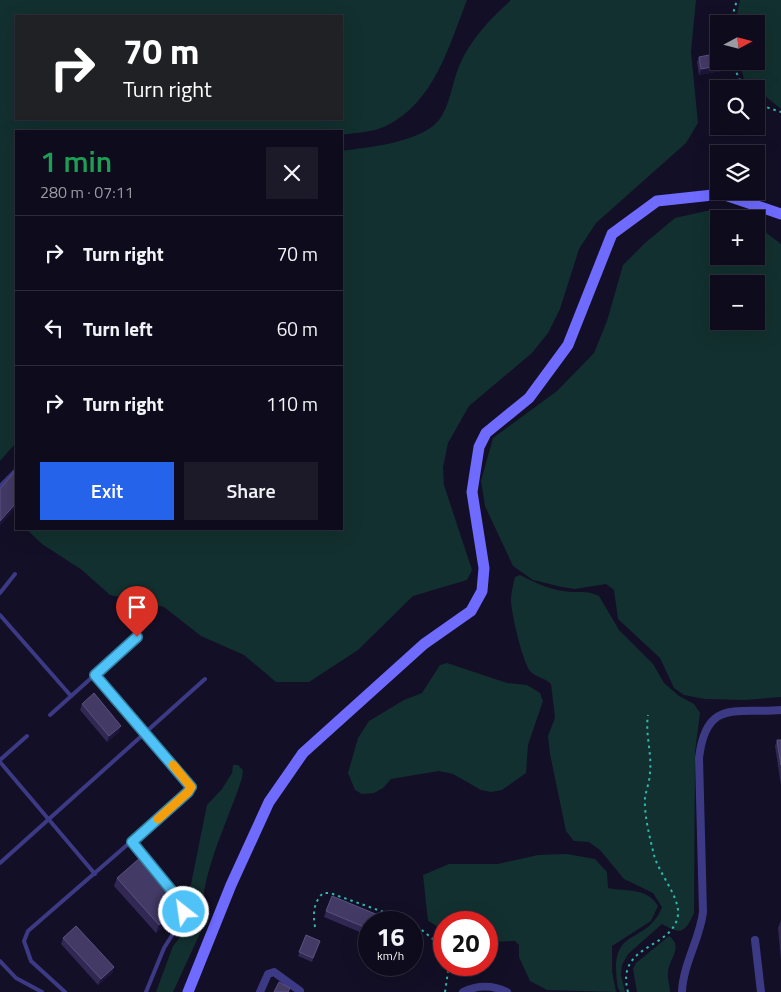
<!DOCTYPE html>
<meta charset="utf-8">
<style>
body{margin:0;font-family:"Titillium Web",sans-serif;background:#1c1929;color:#f1f3f6;height:100vh;display:flex;flex-direction:column;font-size:19px;white-space:nowrap}
*{box-sizing:border-box;margin:0}
p{font-size:16px;color:#9b9ba3}
.icon{flex:none;width:28px;height:28px;fill:none;stroke:currentColor;stroke-width:2;stroke-linecap:round;stroke-linejoin:round}
.map{position:relative;flex:1;overflow:hidden}
.sheet{position:absolute;left:15px;top:130px;width:328px;height:400px;display:flex;flex-direction:column;background:#0e0b1c;border-radius:0px;box-shadow:0 5px 20px #0002,0 0 0 1px #2e2b3b}
.sheet>*{flex:none}
.top-card{position:absolute;left:15px;top:15px;width:328px;height:105px;border-radius:0px;box-shadow:0 5px 20px #0002,0 0 0 1px #2e2b3b;background:#202124;color:#fff;overflow:hidden}
.needle{width:32px;rotate:83deg}
.controls{position:absolute;left:710px;top:15px;display:grid;gap:10px}
.controls a{display:grid;place-items:center;width:55px;height:55px;border-radius:0px;background:#0e0b1c;box-shadow:0 5px 20px #0002,0 0 0 1px #2e2b3b;font-size:25px}
.speed{position:absolute;left:358px;top:911px;display:flex;gap:10px;font-size:25px;font-weight:700;text-align:center}
.speed>*{display:grid;place-content:center;width:65px;height:65px;border-radius:50%;background:#0e0b1c;box-shadow:0 5px 20px #0002,0 0 0 1px #2e2b3b;line-height:1}
.speed small{font-size:12px;font-weight:400}
.speed .limit{border:8px solid #d22;background:#fff;color:#111}
.pin{position:absolute;display:grid;place-items:center;width:42px;height:42px;color:#fff;margin:-51px -21px;border-radius:50% 50% 50% 0;rotate:-45deg;box-shadow:0 0 5px #0007}
.pin .icon{rotate:45deg}
.me{position:absolute;width:55px;margin:-28px;rotate:330deg;stroke-linejoin:round;filter:drop-shadow(0 0 4px #0008)}
.turn{display:flex;align-items:center;gap:18px;height:105px;padding:0 25px;font-size:22px}
.turn .icon{width:65px;height:65px;stroke-width:2.5}
.turn b{display:block;font-size:35px;line-height:42px}
.round{display:grid;place-items:center;flex:none;width:52px;height:52px;border-radius:0px;background:#1c1929}
.headline{display:flex;align-items:center;justify-content:space-between;height:85px;padding:0 25px}
h1{font-size:30px;font-weight:600;line-height:38px;color:#1e9e55}
.primary-button{display:flex;gap:10px;margin-top:auto;padding:10px 25px}
.primary-button a{flex:1;height:58px;border-radius:0px;background:#2563eb;color:#fff;font-size:20px;font-weight:600;line-height:58px;text-align:center}
.primary-button a+a{background:#1c1929;color:#f1f3f6}
ul{padding:0;list-style:none}
li{display:flex;align-items:center;gap:15px;height:75px;padding:0 25px;border-top:1px solid #2e2b3b}
li div{flex:1}
li b{display:block;font-size:19px}
li em{font-style:normal}
.map>svg:first-child{display:block}
.green{fill:#12302f;fill-rule:evenodd}
.lines{fill:none;stroke-linecap:round;stroke-linejoin:round}
.path{stroke:#2fb8b0;stroke-width:2;stroke-dasharray:2.5 4;stroke-linecap:butt}
.lane{stroke:#3d3a85;stroke-width:4}
.street{stroke:#3d3a85;stroke-width:8}
.secondary{stroke:#6f6bff;stroke-width:11}
.wall{fill:#312854}
.shaded-wall{fill:#1d163a}
.building{fill:#433a66;stroke:#5a527e}
.route-casing{stroke:#337fa1;stroke-width:12}
.route{stroke:#4fc3f7;stroke-width:9}
.slow{stroke:#f59e0b;stroke-width:9}
</style>
<div class="map">
<svg width="781" height="992" viewBox="0 0 781 992">
<rect width="100%" height="100%" fill="#130f26"/>
<g class="green">
<path d="M0,0H467C449,46 434,103 386,126C374,132 355,133 341,135V131H16V443L0,461ZM341,16V119H16V16Z"/>
<path d="M511,0H696L691,52L698,123L686,143L596,223L579,249L560,309L548,333L532,353L469,406L448,443L443,467L444,485L472,570L467,580L413,596L358,650L309,682H276L244,655L201,636L164,607L110,595L82,570L42,544L26,529H341V151C369,147 420,143 439,120C450,106 452,83 459,66C470,40 490,19 511,0Z"/>
<polygon points="740,0 781,0 781,109 744,79 739,61 756,61 756,24 735,24"/>
<path d="M706,211H723L744,219H719V256H756V225L781,244V697L744,700L705,699L684,695L674,688L660,658L618,619L614,590L606,584L575,589L562,587L533,580L513,566L485,506L481,481L493,438L557,391L594,353L607,321L623,265L645,243L675,218ZM719,284H756V321H719Z"/>
<path d="M520,575C537,584 553,591 572,592C583,592 589,591 599,596L619,630L653,664L664,683L679,696L694,704L700,713L695,752L694,913C685,933 681,935 662,924L628,954L622,965L621,975L625,992H620L618,988C607,923 646,948 662,907L653,893L624,879L600,850L589,842L574,841L566,831L550,754L548,736L555,718L551,684C545,678 536,677 531,672C523,665 511,612 511,600C511,593 513,585 515,577Z"/>
<polygon points="447,663 507,683 527,685 540,693 543,701 528,745 526,773 502,790 491,792 481,790 453,774 439,771 391,779 383,788 374,793 362,794 355,790 348,773 358,738 369,721 404,700 422,693 440,665"/>
<path d="M233,765H238L243,770L242,778C229,818 209,857 203,898C202,909 205,918 202,929L173,992H156L173,946L190,924V889L207,805L222,789L232,773Z"/>
<path d="M567,854L595,859L607,872L608,888C627,892 647,887 658,906L651,921L612,946V971L616,992L547,990L530,981L519,957V945L515,941L486,942V922H444V930L428,921L423,875L449,864H498L538,855Z"/>
<path d="M669,936C684,947 669,959 668,972C667,978 670,986 670,992H637L633,969L636,963Z"/>
</g>
<g class="lines">
<g class="path">
<polyline points="730,24 737,0"/>
<polyline points="731,61 744,89"/>
<polyline points="756,101 763,106 781,112"/>
<path d="M315,927C313,914 313,903 323,893H330L412,922L444,948"/>
<polyline points="445,992 449,965"/>
<path d="M628,992C615,943 673,950 678,915C680,897 659,874 654,855C650,838 644,816 645,798C646,790 650,781 650,772C652,753 645,734 648,715"/>
</g>
<g class="lane">
<polyline points="0,486 16,470"/>
<polyline points="0,593 15,574"/>
<polyline points="0,615 71,696"/>
<polyline points="50,715 137,637"/>
<polyline points="0,760 27,736"/>
<polyline points="0,762 95,874"/>
<polyline points="132,842 181,902 183,918 164,948 146,992"/>
<polyline points="0,863 205,679"/>
<polyline points="0,961 16,978 42,992"/>
<polyline points="65,992 31,961 24,941 28,931 188,792 191,787 95,675"/>
</g>
<g class="street">
<polyline points="755,940 761,992"/>
<polyline points="260,992 268,974 274,972 300,991"/>
<path d="M463,992C477,985 493,985 507,992"/>
<path d="M682,992C683,964 700,939 703,912L699,758C706,698 736,714 781,710"/>
</g>
<polyline class="secondary" points="188,992 231,885 269,802 303,753 424,644 471,611 482,591 484,568 472,492 479,447 486,433 529,398 568,345 612,234 657,201 722,194 781,214"/>
</g>
<g class="wall">
<polygon points="699,57 727,70 699,75 697,62"/>
<polygon points="82,704 119,732 107,742 80,710"/>
<polygon points="777,740 781,740 781,785 775,746"/>
<polygon points="117,878 180,912 156,933 114,886"/>
<polygon points="326,911 369,922 369,936 324,917"/>
<polygon points="781,920 781,961 778,928"/>
<polygon points="306,935 320,941 312,962 298,956"/>
<polygon points="63,938 114,967 112,973 98,985 61,944"/>
</g>
<g class="shaded-wall">
<polygon points="729,64 727,70 699,75 701,69"/>
<polygon points="16,503 16,507 0,526 0,521"/>
<polygon points="121,726 119,732 107,742 109,736"/>
<polygon points="183,904 180,912 156,933 159,925"/>
<polygon points="114,967 112,973 98,985 101,979"/>
</g>
<g class="building">
<polygon points="719,53 719,61 729,61 729,64 701,69 699,57"/>
<polygon points="16,470 16,503 0,521 0,489"/>
<polygon points="94,693 121,726 109,736 82,704"/>
<polygon points="777,740 781,740 781,765"/>
<polygon points="141,857 183,904 159,925 117,878"/>
<polygon points="332,896 390,920 389,922 369,922 369,929 326,911"/>
<polygon points="76,926 114,967 101,979 63,938"/>
<polygon points="306,935 320,941 313,958 299,952"/>
<polygon points="279,982 290,988 288,992 274,992"/>
</g>
<g class="lines">
<g class="route-casing">
<polyline id="route" points="137,637 95,675 191,787 188,792 132,842 181,902 184,912"/>
</g>
<use href="#route" class="route"/>
<polyline class="slow" points="158,819 188,792 191,787 173,765"/>
</g>
</svg>
<div class="controls">
<a><svg class="needle" viewBox="-14 -14 28 28"><path d="M0-13l5 13h-10z" fill="#e53935"/><path d="M0 13l5-13h-10z" fill="#9b9ba3"/></svg></a>
<a><svg class="icon" aria-label="search" viewBox="0 0 24 24"><circle cx="10" cy="10" r="6"/><path d="M15 15l6 6"/></svg></a>
<a><svg class="icon" aria-label="layers" viewBox="0 0 24 24"><path d="M12 4l9 5-9 5-9-5zM3 14l9 5 9-5"/></svg></a>
<a>+</a>
<a>−</a>
</div>
<div class="speed"><div>16<small>km/h</small></div><div class="limit">20</div></div>
<div class="pin" style="left:137px;top:637px;background:#d93025"><svg class="icon" aria-label="arrive" viewBox="0 0 24 24"><path d="M6 21V4h12l-3 4 3 4H6"/></svg></div>
<svg class="me" style="left:184px;top:912px" viewBox="-20 -20 40 40"><circle r="17" fill="#4fc3f7" stroke="#fff" stroke-width="3"/><path d="M0-11L8 9 0 5-8 9z" fill="#fff"/></svg>
<div class="top-card">
<div class="turn"><svg class="icon" aria-label="right" viewBox="0 0 24 24"><path d="M7 20v-9h11M14 6l5 5-5 5"/></svg><div><b>70 m</b>Turn right</div></div>
</div>
<section class="sheet">
<div class="headline"><div><h1>1 min</h1><p>280 m · 07:11</p></div><a class="round"><svg class="icon" aria-label="close" viewBox="0 0 24 24"><path d="M6 6l12 12M18 6L6 18"/></svg></a></div>
<ul>
<li><svg class="icon" aria-label="right" viewBox="0 0 24 24"><path d="M7 20v-9h11M14 6l5 5-5 5"/></svg><div><b>Turn right</b></div><em>70 m</em></li>
<li><svg class="icon" aria-label="left" viewBox="0 0 24 24"><path d="M17 20v-9H6M10 6l-5 5 5 5"/></svg><div><b>Turn left</b></div><em>60 m</em></li>
<li><svg class="icon" aria-label="right" viewBox="0 0 24 24"><path d="M7 20v-9h11M14 6l5 5-5 5"/></svg><div><b>Turn right</b></div><em>110 m</em></li>
</ul>
<div class="primary-button"><a>Exit</a><a>Share</a></div>
</section>
</div>
